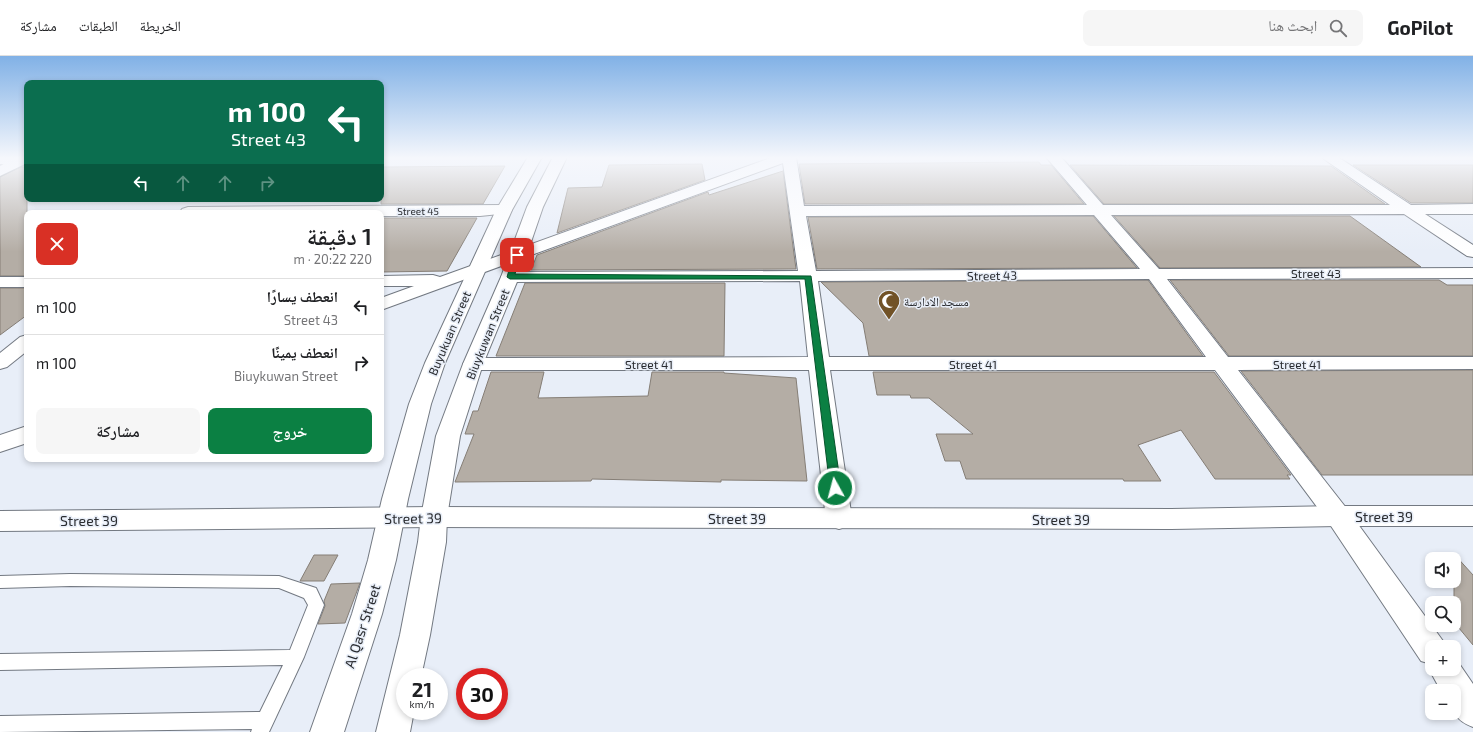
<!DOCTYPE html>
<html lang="ar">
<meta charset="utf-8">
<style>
body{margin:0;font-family:"Exo 2","Noto Naskh Arabic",sans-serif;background:#f6f6f6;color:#202124;direction:rtl;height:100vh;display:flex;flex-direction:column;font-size:15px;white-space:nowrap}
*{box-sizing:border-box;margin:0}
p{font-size:13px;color:#757577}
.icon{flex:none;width:22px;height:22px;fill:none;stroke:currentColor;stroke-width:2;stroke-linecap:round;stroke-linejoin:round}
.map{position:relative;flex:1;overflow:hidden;direction:ltr}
.panel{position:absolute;left:24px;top:154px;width:360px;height:252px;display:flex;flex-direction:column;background:#fff;border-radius:8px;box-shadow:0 2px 6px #0003;direction:rtl}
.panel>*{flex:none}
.hud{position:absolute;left:24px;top:24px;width:360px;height:122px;border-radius:8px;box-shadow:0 2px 6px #0003;direction:rtl;background:#0b6e4f;color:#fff;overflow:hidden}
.controls{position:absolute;left:1425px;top:496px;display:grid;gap:8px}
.controls a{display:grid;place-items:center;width:36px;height:36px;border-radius:8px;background:#fff;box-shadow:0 2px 6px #0003;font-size:20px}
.speed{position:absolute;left:396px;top:612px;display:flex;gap:8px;font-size:20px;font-weight:700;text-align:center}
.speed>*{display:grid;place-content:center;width:52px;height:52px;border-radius:50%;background:#fff;box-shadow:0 2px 6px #0003;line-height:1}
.speed small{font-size:10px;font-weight:400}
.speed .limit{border:6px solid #d22;background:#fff;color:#111}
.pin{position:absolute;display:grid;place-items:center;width:34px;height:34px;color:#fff;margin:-17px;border-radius:8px;box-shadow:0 2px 6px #0006}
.me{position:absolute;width:44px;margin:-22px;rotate:353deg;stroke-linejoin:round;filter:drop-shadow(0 0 3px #0008)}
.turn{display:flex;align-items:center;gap:14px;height:84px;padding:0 12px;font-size:18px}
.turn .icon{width:52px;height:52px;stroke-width:2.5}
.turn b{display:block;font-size:28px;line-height:34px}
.lanes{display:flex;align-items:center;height:38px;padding:0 12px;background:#0003;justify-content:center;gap:20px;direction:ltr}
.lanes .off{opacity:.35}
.round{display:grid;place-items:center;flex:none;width:42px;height:42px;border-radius:8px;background:#f6f6f6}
.summary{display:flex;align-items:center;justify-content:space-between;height:68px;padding:0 12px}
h1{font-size:24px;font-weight:600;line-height:30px}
.action{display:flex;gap:8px;margin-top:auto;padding:8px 12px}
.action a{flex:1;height:46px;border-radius:8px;background:#0b8043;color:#fff;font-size:16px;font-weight:600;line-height:46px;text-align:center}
.action a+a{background:#f6f6f6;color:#202124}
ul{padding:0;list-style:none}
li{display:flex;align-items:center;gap:12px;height:56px;padding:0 12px;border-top:1px solid #e0e0e0}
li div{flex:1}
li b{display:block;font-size:15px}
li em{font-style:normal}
header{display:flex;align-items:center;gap:24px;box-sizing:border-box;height:56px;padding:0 20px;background:#fff;border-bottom:1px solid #e0e0e0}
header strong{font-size:19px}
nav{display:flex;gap:22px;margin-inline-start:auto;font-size:14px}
.search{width:280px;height:36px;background:#f6f6f6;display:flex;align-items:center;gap:10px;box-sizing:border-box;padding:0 14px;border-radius:8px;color:#757577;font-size:15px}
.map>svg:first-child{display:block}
.building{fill:#b4ada5;stroke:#857e76}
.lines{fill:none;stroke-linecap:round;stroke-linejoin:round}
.service-casing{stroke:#737982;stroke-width:2}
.minor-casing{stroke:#737982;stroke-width:2}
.tertiary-casing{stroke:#737982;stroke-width:2}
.secondary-casing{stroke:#737982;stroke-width:2}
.service{fill:#fff;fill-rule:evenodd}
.minor{fill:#fff;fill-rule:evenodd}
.tertiary{fill:#fff;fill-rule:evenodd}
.secondary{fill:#fff;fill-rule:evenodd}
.route{fill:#0b8043;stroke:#07532c}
.labels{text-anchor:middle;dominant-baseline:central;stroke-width:3;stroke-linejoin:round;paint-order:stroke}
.far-street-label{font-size:10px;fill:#2a2c30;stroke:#e8eef8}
.street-label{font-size:12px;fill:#2a2c30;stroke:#e8eef8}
.poi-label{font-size:12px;fill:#2a2c30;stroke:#e8eef8;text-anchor:start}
.near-street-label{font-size:14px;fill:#2a2c30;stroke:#e8eef8}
</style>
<header>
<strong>GoPilot</strong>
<div class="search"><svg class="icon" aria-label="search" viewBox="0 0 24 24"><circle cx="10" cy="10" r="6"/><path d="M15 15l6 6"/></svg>ابحث هنا</div>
<nav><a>الخريطة</a><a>الطبقات</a><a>مشاركة</a></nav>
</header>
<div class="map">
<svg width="1473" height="676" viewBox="0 0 1473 676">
<rect width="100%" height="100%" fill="#e8eef8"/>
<g class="building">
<polygon points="1039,106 1041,109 1051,109 1084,148 805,148 799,108"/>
<polygon points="702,108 705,124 557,177 568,132 602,131 609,109"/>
<polygon points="1070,109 1331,110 1385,148 1104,148"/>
<polygon points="1353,109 1473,109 1473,147 1411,147"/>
<polygon points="505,110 483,148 381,148 381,111"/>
<polygon points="21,111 27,111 27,220 0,220 0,121"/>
<polygon points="783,115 796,213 531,214 537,199 708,136 709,139"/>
<polygon points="1093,160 1137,212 817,213 808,161"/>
<polygon points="1114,160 1350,160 1421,211 1160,212"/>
<polygon points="381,162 477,162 447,215 381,216"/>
<polygon points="1148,224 1203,300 869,300 863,267 821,226"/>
<polygon points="1170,224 1439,224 1447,229 1473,229 1473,300 1229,300"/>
<polygon points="525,227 725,227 724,300 496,300"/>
<polygon points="0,232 27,232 27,259 0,279"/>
<polygon points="1473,314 1473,419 1322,419 1241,315"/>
<polygon points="491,316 544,316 538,342 648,340 652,316 724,316 724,317 796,322 807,425 721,424 721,426 592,423 591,425 455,426 474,378 465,378 473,355 478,355"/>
<polygon points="873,316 1214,316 1291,419 1287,419 1290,423 1215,423 1181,374 1138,389 1161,425 1124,425 1123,423 966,423 960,405 945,405 936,378 973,378 929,342 911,342 910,339 877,339"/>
<polygon points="1454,498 1473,519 1473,589 1454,566"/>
<polygon points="314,499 338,499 324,525 300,525"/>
<polygon points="360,527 345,567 318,568 325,550 324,545 331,528"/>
</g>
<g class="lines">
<g class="service-casing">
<polygon id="service" points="70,518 279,520 316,532 324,549 304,601 269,676 251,676 252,673 0,676 0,660 260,656 283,609 0,614 0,598 290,594 308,549 304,542 279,532 70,530 0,532 0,520"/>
</g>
<g class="minor-casing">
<g id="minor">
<polygon points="17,101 27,101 27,107 0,120 0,110"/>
<path d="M773,101H796L804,150L1087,149L1046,101H1061L1103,149H1390L1321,101H1338L1411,149L1473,148V158H1425L1473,189V201L1467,200L1404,158L1111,159L1159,213L1473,212V222L1167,223L1228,301H1473V313L1238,314L1347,453L1443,585L1446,591H1432V613H1454V602L1456,603L1473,628V671C1452,663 1454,655 1454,635H1441L1429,613L1431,608L1421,605L1329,467L1215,314H830L852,463L848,470L839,473L830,470L826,463L809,314H473L466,312L463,308L466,304L473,302L808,301L800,225L510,226L504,225L501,221L504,217L510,216L798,215L783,107L381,254V242L414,230H381V220L433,219L440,221ZM1094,159L1140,213L816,215L806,160ZM1149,223L1206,301H829L818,225Z"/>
<polygon points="504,149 509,151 512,154 509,157 480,160 381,160 381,157 180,156 182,153 188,151"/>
<rect x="0" y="221" width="27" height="10"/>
<polygon points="27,279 27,295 7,311 0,313 0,297 20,281"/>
<polygon points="27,370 27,387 0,396 0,379"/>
</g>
</g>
<g class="tertiary-casing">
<g id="tertiary">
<rect x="0" y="101" width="27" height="7"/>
<polygon points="1338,450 1473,450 1473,470 1338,470 1171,473 434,471 0,475 0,455 434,451 1171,453"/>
</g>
</g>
<g class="secondary-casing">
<g id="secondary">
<polygon points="528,101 542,101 512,154 445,307 431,348 408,443 396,504 382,558 344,676 310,676 352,558 368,504 382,443 409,348 425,307 496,154"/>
<polygon points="553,101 567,101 543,151 519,221 483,308 460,380 447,461 446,486 430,579 421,621 405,621 405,655 414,655 410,676 376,676 400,579 418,486 421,461 436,380 463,308 501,221 527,151"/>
</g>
</g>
<use href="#service" class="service"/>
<use href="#minor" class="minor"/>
<use href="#tertiary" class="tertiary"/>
<use href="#secondary" class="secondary"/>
</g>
<linearGradient id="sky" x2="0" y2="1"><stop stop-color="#81b1e6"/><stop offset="0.52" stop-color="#f5f7fc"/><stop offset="1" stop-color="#f5f7fc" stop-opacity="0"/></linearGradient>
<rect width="1473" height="196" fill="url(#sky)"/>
<polygon class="route" points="514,197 519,197 520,199 515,218 811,220 841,432 839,435 832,435 830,432 805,223 510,223 507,221"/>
<defs>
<g id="mosque-pin" transform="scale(1.15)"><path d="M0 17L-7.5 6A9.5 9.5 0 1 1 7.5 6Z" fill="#715227" stroke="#e8eef8"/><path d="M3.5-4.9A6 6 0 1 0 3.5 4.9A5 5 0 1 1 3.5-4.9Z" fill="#fff"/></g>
</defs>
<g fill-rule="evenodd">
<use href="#mosque-pin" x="889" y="245"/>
</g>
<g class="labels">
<g class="far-street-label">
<text x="418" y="155">Street 45</text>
</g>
<g class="street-label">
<text x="1316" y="217">Street 43</text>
<text transform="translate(992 219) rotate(-1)">Street 43</text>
<text transform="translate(449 277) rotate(-67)">Buyukuan Street</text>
<text transform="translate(487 278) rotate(-68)">Biuykuwan Street</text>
<text x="649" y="308">Street 41</text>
<text x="973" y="308">Street 41</text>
<text x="1297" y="308">Street 41</text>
</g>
<g class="poi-label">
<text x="904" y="245">مسجد الادارسة</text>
</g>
<g class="near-street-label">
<text x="1384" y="460">Street 39</text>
<text transform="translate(413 462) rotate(-1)">Street 39</text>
<text x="737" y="462">Street 39</text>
<text x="1061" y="463">Street 39</text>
<text x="89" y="464">Street 39</text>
<text transform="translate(362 570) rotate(-72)">Al Qasr Street</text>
</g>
</g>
</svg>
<div class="controls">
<a><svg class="icon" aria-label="sound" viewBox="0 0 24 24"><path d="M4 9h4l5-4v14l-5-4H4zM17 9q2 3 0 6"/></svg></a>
<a><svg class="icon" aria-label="search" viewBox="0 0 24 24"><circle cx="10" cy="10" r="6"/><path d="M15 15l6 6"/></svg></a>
<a>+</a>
<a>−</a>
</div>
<div class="speed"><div>21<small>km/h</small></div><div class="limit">30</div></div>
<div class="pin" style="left:517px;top:199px;background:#d93025"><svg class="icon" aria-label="arrive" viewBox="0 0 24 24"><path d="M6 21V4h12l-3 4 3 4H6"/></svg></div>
<svg class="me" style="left:835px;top:432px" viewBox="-20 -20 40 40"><circle r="17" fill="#0b8043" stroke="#fff" stroke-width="3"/><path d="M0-11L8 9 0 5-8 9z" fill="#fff"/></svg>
<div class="hud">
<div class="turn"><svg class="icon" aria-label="left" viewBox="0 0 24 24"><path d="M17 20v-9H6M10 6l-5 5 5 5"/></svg><div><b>100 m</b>Street 43</div></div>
<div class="lanes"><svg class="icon" aria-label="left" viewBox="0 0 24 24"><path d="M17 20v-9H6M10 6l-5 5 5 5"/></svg><svg class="icon off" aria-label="ahead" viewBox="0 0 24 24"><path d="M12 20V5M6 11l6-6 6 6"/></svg><svg class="icon off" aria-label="ahead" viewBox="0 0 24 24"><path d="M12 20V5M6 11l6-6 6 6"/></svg><svg class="icon off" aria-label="right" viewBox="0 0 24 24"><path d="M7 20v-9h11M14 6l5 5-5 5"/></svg></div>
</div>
<section class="panel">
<div class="summary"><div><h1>1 دقيقة</h1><p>220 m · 20:22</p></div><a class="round" style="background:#d93025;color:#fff"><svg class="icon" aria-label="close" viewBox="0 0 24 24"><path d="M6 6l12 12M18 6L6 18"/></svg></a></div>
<ul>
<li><svg class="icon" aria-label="left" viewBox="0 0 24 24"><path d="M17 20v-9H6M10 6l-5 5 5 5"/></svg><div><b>انعطف يسارًا</b><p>Street 43</p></div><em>100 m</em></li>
<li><svg class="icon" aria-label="right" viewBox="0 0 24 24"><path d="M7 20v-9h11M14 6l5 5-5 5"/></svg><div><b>انعطف يمينًا</b><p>Biuykuwan Street</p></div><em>100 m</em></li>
</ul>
<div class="action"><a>خروج</a><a>مشاركة</a></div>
</section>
</div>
